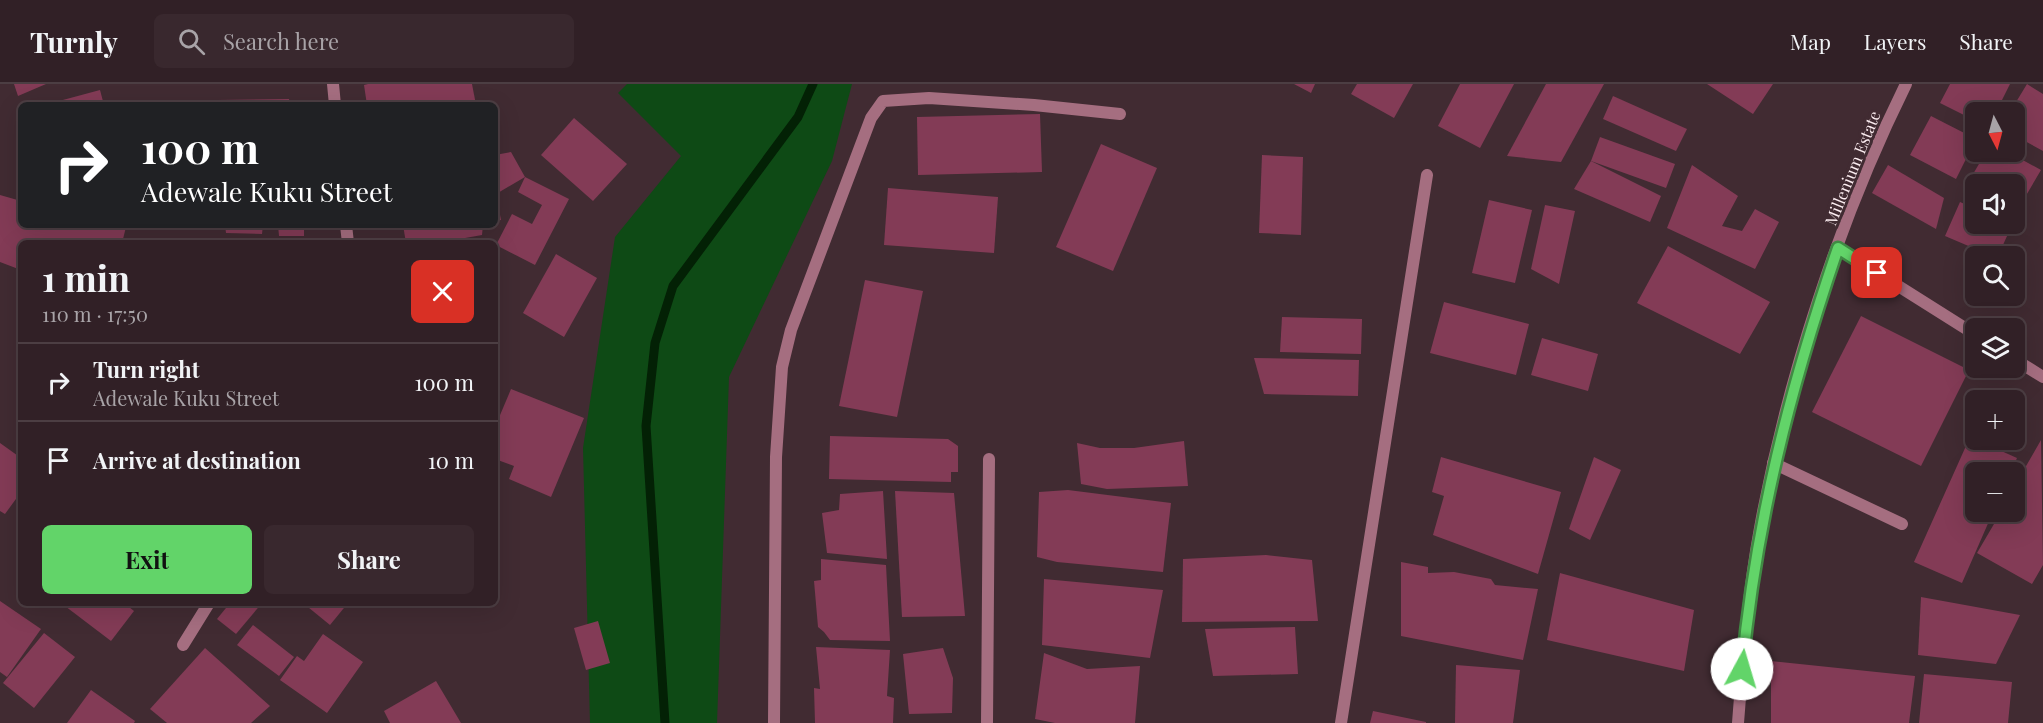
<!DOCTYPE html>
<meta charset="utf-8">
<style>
body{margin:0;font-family:"Playfair Display",serif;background:#39282e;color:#f1f3f6;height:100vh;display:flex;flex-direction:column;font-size:22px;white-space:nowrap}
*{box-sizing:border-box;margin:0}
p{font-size:20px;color:#a8a3a7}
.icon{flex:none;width:33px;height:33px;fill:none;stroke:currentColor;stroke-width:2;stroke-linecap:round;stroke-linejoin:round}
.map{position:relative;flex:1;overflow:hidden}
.side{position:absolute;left:18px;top:156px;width:480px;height:366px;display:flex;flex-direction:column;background:#312026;border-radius:9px;box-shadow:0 6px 24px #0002,0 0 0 2px #4c3e43}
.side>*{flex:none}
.guide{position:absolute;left:18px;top:18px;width:480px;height:126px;border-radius:9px;box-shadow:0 6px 24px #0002,0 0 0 2px #4c3e43;background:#202124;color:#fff;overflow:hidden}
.needle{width:39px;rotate:174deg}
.buttons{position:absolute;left:1965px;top:18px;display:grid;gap:12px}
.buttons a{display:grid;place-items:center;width:60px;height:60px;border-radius:9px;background:#312026;box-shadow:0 6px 24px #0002,0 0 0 2px #4c3e43;font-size:30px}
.pin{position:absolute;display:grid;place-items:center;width:51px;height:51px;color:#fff;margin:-26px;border-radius:12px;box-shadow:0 3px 9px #0006}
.me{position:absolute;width:66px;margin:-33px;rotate:6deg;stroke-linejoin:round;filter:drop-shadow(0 0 4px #0008)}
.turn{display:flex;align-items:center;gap:21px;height:126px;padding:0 24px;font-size:27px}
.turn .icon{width:78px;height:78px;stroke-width:2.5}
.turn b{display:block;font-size:42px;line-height:51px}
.round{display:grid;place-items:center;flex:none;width:63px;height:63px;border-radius:9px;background:#39282e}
.overview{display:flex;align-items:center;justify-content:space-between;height:102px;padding:0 24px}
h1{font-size:36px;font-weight:700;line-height:45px}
.button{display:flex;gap:12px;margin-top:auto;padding:12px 24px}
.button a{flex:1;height:69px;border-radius:9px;background:#62d469;color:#111;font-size:24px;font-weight:700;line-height:69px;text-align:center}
.button a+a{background:#39282e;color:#f1f3f6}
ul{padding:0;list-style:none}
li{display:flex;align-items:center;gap:18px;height:78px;padding:0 24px;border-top:2px solid #4c3e43}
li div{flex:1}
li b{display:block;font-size:22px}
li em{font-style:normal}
header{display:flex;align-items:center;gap:36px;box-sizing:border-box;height:84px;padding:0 30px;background:#312026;border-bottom:2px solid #4c3e43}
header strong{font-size:28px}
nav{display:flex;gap:33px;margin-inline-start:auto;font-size:21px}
.search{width:420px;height:54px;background:#39282e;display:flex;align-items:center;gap:15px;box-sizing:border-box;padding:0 21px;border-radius:9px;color:#a8a3a7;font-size:22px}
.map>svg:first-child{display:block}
.green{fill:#0e4a15}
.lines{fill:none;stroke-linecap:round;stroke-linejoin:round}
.stream{stroke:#032105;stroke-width:9}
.building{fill:#833b56}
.lane{stroke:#a56e80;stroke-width:12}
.street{stroke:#a56e80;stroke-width:12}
.route-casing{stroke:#408a44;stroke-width:15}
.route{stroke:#62d469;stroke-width:10}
.labels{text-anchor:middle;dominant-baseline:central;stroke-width:6;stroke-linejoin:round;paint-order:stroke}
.street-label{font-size:16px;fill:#fcedf1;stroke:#412b32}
</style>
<header>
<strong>Turnly</strong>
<div class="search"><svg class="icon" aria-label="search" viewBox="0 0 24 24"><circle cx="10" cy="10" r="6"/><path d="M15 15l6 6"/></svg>Search here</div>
<nav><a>Map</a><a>Layers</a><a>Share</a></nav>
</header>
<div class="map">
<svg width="2043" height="639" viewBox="0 0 2043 639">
<rect width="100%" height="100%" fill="#412b32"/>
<polygon class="green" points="627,0 852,0 832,77 729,293 717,639 590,639 583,364 615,153 681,72 618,9"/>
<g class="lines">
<polyline class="stream" points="665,639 646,342 655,259 673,202 798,33 813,0"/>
</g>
<g class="building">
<polygon points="14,0 46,0 18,12"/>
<polygon points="368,0 472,0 476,21 367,21 364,1"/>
<polygon points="1294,0 1315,0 1311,9"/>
<polygon points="1357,0 1413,0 1394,34 1351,10"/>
<polygon points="1460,0 1514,0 1480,64 1438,42"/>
<polygon points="1546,0 1604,0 1561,78 1507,72"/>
<polygon points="1707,0 1773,0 1753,30"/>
<polygon points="1950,0 2010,0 1996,28 1976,28 1976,37 1940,19"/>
<polygon points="2027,0 2043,10 2043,67 2014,51 2014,28 2010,28"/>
<polygon points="100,6 104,21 48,21 48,20"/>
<polygon points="1613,12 1687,45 1676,67 1603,35"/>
<polygon points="289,15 290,21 218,21 217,16"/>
<polygon points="1040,30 1042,88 918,91 917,33"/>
<polygon points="1931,32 1976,55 1956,95 1910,71"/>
<polygon points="574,34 627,80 593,117 541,71"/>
<polygon points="1600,53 1675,80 1666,104 1591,77"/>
<polygon points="1101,60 1157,84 1113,187 1056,163"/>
<polygon points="511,68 525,93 496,110 501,136 495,137 495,71"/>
<polygon points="1986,68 2008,68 2041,86 2014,132 2014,100 1976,100 1976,108 1966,102"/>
<polygon points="1262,71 1303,73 1301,151 1259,149"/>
<polygon points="1591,77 1661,112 1650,138 1574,105"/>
<polygon points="1692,81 1738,112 1722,142 1742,147 1755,125 1779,138 1755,185 1667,144"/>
<polygon points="1888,81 1944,114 1936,145 1872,109"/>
<polygon points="525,93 569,115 535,181 496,161 512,130 532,140 542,121 518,108"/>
<polygon points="888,104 998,113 994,169 884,161"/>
<polygon points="0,111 21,117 21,141 117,141 126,143 122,159 21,159 21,186 0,178"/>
<polygon points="1489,116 1532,126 1515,199 1472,189"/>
<polygon points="1960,118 1976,125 1976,140 2012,141 1998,172 1992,172 1945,152"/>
<polygon points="1545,121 1575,127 1559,200 1531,185"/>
<polygon points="225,141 263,141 262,150 226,149"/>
<polygon points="278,141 304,141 304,152 279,152"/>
<polygon points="403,141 483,141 482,151 437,159 406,159"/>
<polygon points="1668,162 1770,218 1740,270 1637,219"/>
<polygon points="556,170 597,194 564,253 523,229"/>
<polygon points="865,196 923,207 897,333 839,322"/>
<polygon points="1444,218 1529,240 1516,291 1430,269"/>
<polygon points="1861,232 1969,286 1921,382 1812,328"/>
<polygon points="1282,233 1362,235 1361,270 1280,268"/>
<polygon points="1542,254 1598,270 1588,307 1531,291"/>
<polygon points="1254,274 1359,276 1358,312 1264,310"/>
<polygon points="511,305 584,334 551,413 509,395 514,382 495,375 495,343"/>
<polygon points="830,352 948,355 958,362 958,388 951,388 951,398 829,395"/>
<polygon points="1970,353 2017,374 2011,388 1976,388 1976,428 1993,428 1962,499 1914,478"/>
<polygon points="2041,356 2043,481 2032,500 1977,469 2001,428 2014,428 2014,403"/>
<polygon points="1184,357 1188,402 1107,405 1081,400 1077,359 1100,364 1134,364"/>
<polygon points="0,359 21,374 21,408 5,430 0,427"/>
<polygon points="1441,373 1561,408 1538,490 1433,451 1444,412 1432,408"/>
<polygon points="1594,373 1621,386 1590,456 1569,445"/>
<polygon points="1068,406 1171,419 1163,488 1057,478 1037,473 1039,408"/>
<polygon points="883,407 887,475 827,469 822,429 839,426 840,410"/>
<polygon points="895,407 954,409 965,532 902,533"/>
<polygon points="1266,471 1312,476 1318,537 1182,538 1183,475"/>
<polygon points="821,475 886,481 890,557 830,556 824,548 818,543 814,497 821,496"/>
<polygon points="1401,478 1428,483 1428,489 1454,488 1491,495 1495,501 1538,505 1523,576 1401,552"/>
<polygon points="1560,489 1694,526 1684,587 1547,556"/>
<polygon points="1044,495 1163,506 1150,574 1042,561"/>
<polygon points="1921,513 2020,531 1996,580 1918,571"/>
<polygon points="0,517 41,545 7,593 0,588"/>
<polygon points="61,519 124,519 134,527 111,557"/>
<polygon points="230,519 262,519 236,550 217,535"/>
<polygon points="303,519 348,519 330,541"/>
<polygon points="598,537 610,579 586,586 574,544"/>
<polygon points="253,541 294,573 279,592 237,561"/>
<polygon points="1295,543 1298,590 1213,592 1205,545"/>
<polygon points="44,549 75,573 34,624 3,599"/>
<polygon points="323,550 363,578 327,629 280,596 297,572 304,577"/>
<polygon points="816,563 890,566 887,612 894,614 893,639 815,639 814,604 820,605"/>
<polygon points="205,564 270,622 251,639 167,639 150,625"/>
<polygon points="943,564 953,594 952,629 909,630 903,570"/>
<polygon points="1044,569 1087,585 1140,582 1135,639 1055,639 1035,635"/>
<polygon points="1771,577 1915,592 1909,639 1771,639"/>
<polygon points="1456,581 1520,586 1513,639 1455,639"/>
<polygon points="1924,590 2012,598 2008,639 1919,639"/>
<polygon points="436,597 461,639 390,639 384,627"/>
<polygon points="91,606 135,637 134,639 67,639"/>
<polygon points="1373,627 1426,638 1426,639 1370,639"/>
</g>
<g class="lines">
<polyline class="lane" points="1773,379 1902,440"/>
<g class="street">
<polyline points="333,0 335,21"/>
<polyline points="346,141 348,159"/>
<polyline points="1838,164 1976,251"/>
<polyline points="2014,275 2043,293"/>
<polyline points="183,561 209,519"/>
<polyline points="774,639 776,373 782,283 791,246 871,34 883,17 929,14 1034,21 1120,30"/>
<polyline points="987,639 989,375"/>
<polyline points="1341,639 1427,91"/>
<path d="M1738,639C1743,574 1748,508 1760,444C1787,296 1839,135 1906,0"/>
</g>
</g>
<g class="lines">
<g class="route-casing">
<path id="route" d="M1742,585C1756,437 1790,304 1838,164L1877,189"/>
</g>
<use href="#route" class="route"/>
</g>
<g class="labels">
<g class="street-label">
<text transform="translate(1852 84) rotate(-68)">Millenium Estate</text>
</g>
</g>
</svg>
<div class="buttons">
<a><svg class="needle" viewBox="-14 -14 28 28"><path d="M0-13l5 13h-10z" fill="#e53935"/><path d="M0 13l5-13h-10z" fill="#a8a3a7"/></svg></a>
<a><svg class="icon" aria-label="sound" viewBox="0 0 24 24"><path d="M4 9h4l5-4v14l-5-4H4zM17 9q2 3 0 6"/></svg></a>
<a><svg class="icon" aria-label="search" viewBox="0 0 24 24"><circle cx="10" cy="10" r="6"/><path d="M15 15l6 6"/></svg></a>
<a><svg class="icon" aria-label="layers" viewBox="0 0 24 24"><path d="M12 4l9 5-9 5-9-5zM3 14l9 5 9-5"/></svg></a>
<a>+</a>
<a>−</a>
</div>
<div class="pin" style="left:1877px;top:189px;background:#d93025"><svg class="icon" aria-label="arrive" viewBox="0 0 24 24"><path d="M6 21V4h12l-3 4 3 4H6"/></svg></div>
<svg class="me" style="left:1742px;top:585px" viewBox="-20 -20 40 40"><circle r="19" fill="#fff"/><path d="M0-13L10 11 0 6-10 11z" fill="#62d469"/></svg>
<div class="guide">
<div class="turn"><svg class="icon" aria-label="right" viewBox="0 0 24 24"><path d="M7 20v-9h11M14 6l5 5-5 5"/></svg><div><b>100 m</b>Adewale Kuku Street</div></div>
</div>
<section class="side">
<div class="overview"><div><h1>1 min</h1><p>110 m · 17:50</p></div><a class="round" style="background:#d93025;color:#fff"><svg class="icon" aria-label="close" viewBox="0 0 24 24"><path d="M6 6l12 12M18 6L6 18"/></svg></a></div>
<ul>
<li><svg class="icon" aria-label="right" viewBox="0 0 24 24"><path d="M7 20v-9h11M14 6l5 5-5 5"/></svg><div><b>Turn right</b><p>Adewale Kuku Street</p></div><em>100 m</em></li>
<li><svg class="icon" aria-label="arrive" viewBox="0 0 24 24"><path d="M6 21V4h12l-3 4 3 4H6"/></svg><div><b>Arrive at destination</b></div><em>10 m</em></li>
</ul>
<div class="button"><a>Exit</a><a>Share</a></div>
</section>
</div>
